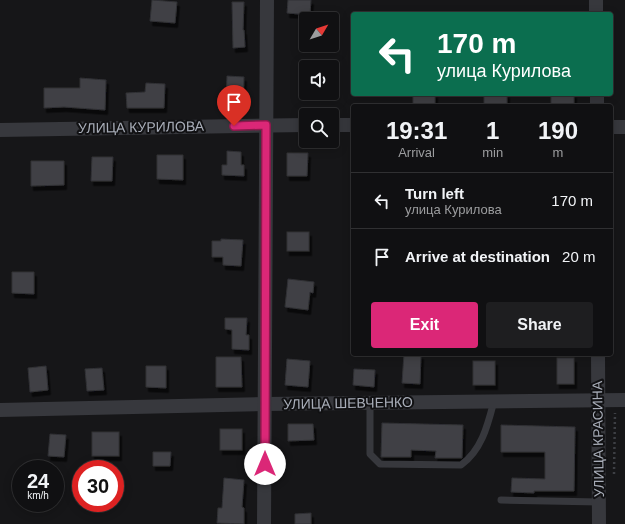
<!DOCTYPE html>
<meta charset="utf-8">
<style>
body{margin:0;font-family:Helvetica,sans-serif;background:#1e1e20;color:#f1f3f6;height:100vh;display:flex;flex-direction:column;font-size:15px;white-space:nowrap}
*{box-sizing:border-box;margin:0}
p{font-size:13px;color:#9c9d9f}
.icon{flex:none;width:22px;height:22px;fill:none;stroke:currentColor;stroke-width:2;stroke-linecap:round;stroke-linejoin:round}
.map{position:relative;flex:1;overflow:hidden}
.sheet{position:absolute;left:351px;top:104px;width:262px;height:252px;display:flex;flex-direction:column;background:#101012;border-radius:4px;box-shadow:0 2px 10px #0003,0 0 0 1px #303032}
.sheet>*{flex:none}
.guide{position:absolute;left:351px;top:12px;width:262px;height:84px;border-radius:4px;box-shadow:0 2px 10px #0003,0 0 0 1px #303032;background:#0b6e4f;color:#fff;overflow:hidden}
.needle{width:26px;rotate:51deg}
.buttons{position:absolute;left:299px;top:12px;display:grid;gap:8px}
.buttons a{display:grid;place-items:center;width:40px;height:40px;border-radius:4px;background:#101012;box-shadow:0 2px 10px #0003,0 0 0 1px #303032;font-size:20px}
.speed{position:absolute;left:12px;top:460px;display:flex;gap:8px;font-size:20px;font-weight:700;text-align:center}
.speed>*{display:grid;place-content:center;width:52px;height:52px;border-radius:50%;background:#101012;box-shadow:0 2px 10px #0003,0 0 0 1px #303032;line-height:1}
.speed small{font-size:10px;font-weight:400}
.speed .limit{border:6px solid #d22;background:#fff;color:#111}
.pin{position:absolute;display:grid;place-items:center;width:34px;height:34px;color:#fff;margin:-41px -17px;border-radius:50% 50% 50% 0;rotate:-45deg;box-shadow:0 0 4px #0007}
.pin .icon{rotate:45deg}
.me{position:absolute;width:44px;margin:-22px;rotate:0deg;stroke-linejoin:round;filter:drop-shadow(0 0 3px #0008)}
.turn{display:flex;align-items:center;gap:14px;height:84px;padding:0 20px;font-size:18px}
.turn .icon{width:52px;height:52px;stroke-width:2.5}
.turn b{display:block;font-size:28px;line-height:34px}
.eta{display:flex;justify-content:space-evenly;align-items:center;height:68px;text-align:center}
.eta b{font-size:24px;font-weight:700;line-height:28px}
.cta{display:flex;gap:8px;margin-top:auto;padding:8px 20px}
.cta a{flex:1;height:46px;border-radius:4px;background:#db2777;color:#fff;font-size:16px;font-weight:700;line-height:46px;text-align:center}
.cta a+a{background:#1e1e20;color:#f1f3f6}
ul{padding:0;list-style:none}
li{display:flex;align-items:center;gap:12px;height:56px;padding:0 20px;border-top:1px solid #303032}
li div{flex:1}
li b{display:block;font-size:15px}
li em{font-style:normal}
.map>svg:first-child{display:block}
.building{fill:#404145;stroke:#303034;filter:url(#shadow)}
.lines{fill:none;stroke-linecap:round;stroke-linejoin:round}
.path{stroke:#3d3f44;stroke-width:2.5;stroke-dasharray:2 3;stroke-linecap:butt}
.service{stroke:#37383d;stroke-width:7}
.minor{stroke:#37383d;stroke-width:14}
.route-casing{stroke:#8e194d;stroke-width:10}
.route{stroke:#db2777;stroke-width:7}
.labels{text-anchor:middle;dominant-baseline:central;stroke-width:4;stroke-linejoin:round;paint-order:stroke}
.street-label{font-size:14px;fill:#a8adb8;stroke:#111113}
</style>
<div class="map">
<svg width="625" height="524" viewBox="0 0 625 524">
<defs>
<filter id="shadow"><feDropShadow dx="2.5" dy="4.5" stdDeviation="0" flood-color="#0009"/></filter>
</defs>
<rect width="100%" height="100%" fill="#161618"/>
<g class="building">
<polygon points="152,0 177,2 175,23 150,21"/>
<polygon points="288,0 311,0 310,15 287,13"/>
<polygon points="232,2 244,2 243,30 244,30 245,47 233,48"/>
<polygon points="227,76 244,77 243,107 226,106"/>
<polygon points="80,78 106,80 105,110 64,107 44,108 44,88 80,88"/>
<polygon points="146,83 165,84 164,108 127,108 126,93 145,92"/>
<rect x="413" y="94" width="22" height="12"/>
<rect x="484" y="94" width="23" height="12"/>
<rect x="551" y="94" width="23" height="12"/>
<polygon points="227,151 241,152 241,165 244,165 244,176 222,175 222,165 227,165"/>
<polygon points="287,153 308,153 307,176 287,176"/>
<polygon points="157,155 183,155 183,180 157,179"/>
<polygon points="92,157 113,157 112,181 91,181"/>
<polygon points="31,161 64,161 64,185 31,186"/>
<rect x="287" y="232" width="22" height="19"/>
<polygon points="221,239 243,240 241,266 223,265 223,257 212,257 212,241 221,241"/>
<polygon points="12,272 34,272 34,294 12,293"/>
<polygon points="288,279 314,282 313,293 310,292 308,310 285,307"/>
<polygon points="225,318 247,318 246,335 249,335 249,350 232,349 232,330 225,329"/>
<polygon points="404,354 421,355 420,384 402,383"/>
<polygon points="216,357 241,357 242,387 216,387"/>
<rect x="557" y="358" width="17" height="26"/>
<polygon points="287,359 310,361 308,387 285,385"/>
<rect x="473" y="361" width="22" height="24"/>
<polygon points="46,366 48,390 30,392 28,368"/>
<polygon points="146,366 166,366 166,388 146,387"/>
<polygon points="102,368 104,390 87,391 85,369"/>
<polygon points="354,369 375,370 374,387 353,385"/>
<polygon points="382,423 463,425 462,458 435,458 436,451 411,450 411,457 381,457"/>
<polygon points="288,424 313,424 314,440 288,441"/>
<polygon points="501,425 575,427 574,491 534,491 534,493 511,492 512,478 545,479 545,452 501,452"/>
<rect x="220" y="429" width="22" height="21"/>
<rect x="92" y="432" width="27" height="24"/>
<polygon points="50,434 66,435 64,457 48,456"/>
<polygon points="153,452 171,452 170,466 153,466"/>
<polygon points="224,478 244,480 242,507 244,508 244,524 217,523 218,508 222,508"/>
<polygon points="311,513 311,524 295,524 295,514"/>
</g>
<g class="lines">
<polyline class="path" points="614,474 615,413"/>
<g class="service">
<path d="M370,402V454L380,464L461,465C482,450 488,424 494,401"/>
<polyline points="501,500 599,502"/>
</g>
<g class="minor">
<polyline points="596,0 596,14"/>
<polyline points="597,94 597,106"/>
<polyline points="332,125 353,125"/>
<polyline points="611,127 625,127"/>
<polyline points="0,130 306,125"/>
<polyline points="598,354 599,524"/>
<polyline points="0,410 265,404 625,400"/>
<polyline points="264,524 267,0"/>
</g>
</g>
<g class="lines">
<g class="route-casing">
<polyline id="route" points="234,126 266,125 265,464"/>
</g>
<use href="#route" class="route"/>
</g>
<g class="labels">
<g class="street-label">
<text transform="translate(141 127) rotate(-1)">УЛИЦА КУРИЛОВА</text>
<text transform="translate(348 403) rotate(-1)">УЛИЦА ШЕВЧЕНКО</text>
<text transform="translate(598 439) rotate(-91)">УЛИЦА КРАСИНА</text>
</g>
</g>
</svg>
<div class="buttons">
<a><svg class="needle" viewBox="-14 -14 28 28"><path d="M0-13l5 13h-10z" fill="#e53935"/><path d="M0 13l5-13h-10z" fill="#9c9d9f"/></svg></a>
<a><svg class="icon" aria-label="sound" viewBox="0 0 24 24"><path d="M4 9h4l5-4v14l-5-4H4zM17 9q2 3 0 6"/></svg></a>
<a><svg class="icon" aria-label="search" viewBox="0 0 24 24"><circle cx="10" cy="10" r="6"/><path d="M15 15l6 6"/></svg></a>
</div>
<div class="speed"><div>24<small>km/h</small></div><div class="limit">30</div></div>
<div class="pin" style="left:234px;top:126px;background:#d93025"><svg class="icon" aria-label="arrive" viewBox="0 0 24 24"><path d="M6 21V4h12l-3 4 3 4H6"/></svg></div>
<svg class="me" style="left:265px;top:464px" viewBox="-20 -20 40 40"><circle r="19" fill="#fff"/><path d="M0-13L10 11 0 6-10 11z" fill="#db2777"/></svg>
<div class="guide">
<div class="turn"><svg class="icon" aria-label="left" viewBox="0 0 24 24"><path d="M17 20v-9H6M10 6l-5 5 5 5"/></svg><div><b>170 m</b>улица Курилова</div></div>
</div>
<section class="sheet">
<div class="eta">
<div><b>19:31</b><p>Arrival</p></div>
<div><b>1</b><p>min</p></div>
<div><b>190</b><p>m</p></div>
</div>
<ul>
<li><svg class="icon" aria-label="left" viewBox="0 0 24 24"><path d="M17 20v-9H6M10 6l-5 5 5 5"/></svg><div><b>Turn left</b><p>улица Курилова</p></div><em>170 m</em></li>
<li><svg class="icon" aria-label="arrive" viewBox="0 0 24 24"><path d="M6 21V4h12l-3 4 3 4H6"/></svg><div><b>Arrive at destination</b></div><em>20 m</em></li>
</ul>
<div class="cta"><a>Exit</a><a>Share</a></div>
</section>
</div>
